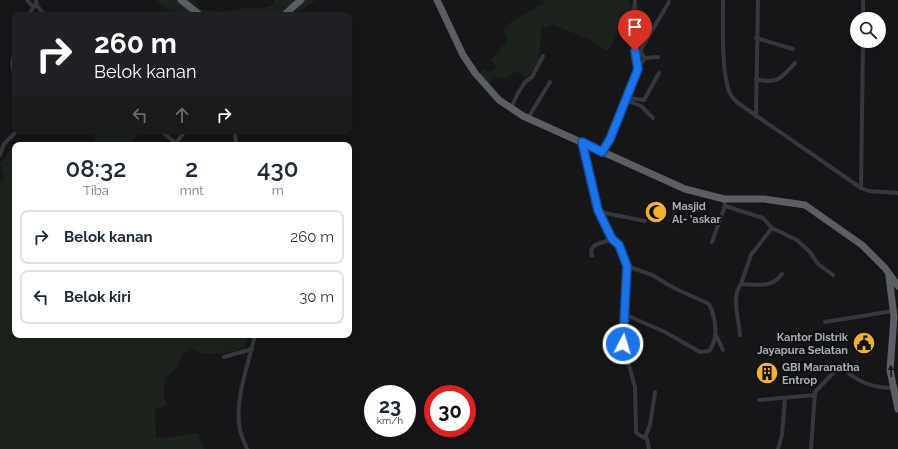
<!DOCTYPE html>
<html lang="id">
<style>
body{margin:0;font-family:Raleway,sans-serif;background:#f2f2f3;color:#1f2937;height:100vh;display:flex;flex-direction:column;font-size:15px;white-space:nowrap}
*{box-sizing:border-box;margin:0}
p{font-size:13px;color:#747a83}
.icon{flex:none;width:22px;height:22px;fill:none;stroke:currentColor;stroke-width:2;stroke-linecap:round;stroke-linejoin:round}
.map{position:relative;flex:1;overflow:hidden}
.sheet{position:absolute;left:12px;top:142px;width:340px;height:196px;display:flex;flex-direction:column;background:#fff;border-radius:8px;box-shadow:0 2px 10px #0003}
.sheet>*{flex:none}
.banner{position:absolute;left:12px;top:12px;width:340px;height:122px;border-radius:8px;box-shadow:0 2px 10px #0003;background:#202124;color:#fff;overflow:hidden}
.controls{position:absolute;left:850px;top:12px;display:grid;gap:8px}
.controls a{display:grid;place-items:center;width:36px;height:36px;border-radius:50%;background:#fff;box-shadow:0 2px 10px #0003;font-size:20px}
.speed{position:absolute;left:364px;top:385px;display:flex;gap:8px;font-size:20px;font-weight:700;text-align:center}
.speed>*{display:grid;place-content:center;width:52px;height:52px;border-radius:50%;background:#fff;box-shadow:0 2px 10px #0003;line-height:1}
.speed small{font-size:10px;font-weight:400}
.speed .limit{border:6px solid #d22;background:#fff;color:#111}
.pin{position:absolute;display:grid;place-items:center;width:34px;height:34px;color:#fff;margin:-41px -17px;border-radius:50% 50% 50% 0;rotate:-45deg;box-shadow:0 0 4px #0007}
.pin .icon{rotate:45deg}
.me{position:absolute;width:44px;margin:-22px;rotate:5deg;stroke-linejoin:round;filter:drop-shadow(0 0 3px #0008)}
.turn{display:flex;align-items:center;gap:14px;height:84px;padding:0 16px;font-size:18px}
.turn .icon{width:52px;height:52px;stroke-width:2.5}
.turn b{display:block;font-size:28px;line-height:34px}
.lanes{display:flex;align-items:center;height:38px;padding:0 16px;background:#0003;justify-content:center;gap:20px;direction:ltr}
.lanes .off{opacity:.35}
.eta{display:flex;justify-content:space-evenly;align-items:center;height:68px;text-align:center}
.eta b{font-size:24px;font-weight:600;line-height:28px}
ul{padding:0;list-style:none}
li{display:flex;align-items:center;gap:12px;height:54px;margin:0 8px 6px;padding:0 8px;border:2px solid #e0e1e3;border-radius:8px}
li div{flex:1}
li b{display:block;font-size:15px}
li em{font-style:normal}
.map>svg:first-child{display:block}
.green{fill:#1c231d}
.lines{fill:none;stroke-linecap:round;stroke-linejoin:round}
.minor{stroke:#37383d;stroke-width:4}
.trunk{stroke:#5b5e65;stroke-width:7}
.oneway{fill:#18191b}
.route-casing{stroke:#114b97;stroke-width:10}
.route{stroke:#1a73e8;stroke-width:7}
.labels{text-anchor:middle;dominant-baseline:central;stroke-width:4;stroke-linejoin:round;paint-order:stroke}
.poi-label{font-size:11px;font-weight:bold;fill:#a8adb8;stroke:#111113;text-anchor:start}
</style>
<div class="map">
<svg width="898" height="449" viewBox="0 0 898 449">
<rect width="100%" height="100%" fill="#161618"/>
<g class="green">
<polygon points="156,0 196,0 195,2 201,9 219,12 246,8 268,7 274,4 274,0 315,0 299,13 301,15 292,15 297,9 294,5 281,12 281,15 174,15"/>
<path d="M543,0H628L631,5H638L646,12L648,19L644,20L636,34L631,35L620,29L608,51L586,38L552,24L549,27H541C540,47 542,64 526,78L515,71L506,78L495,77L486,85L479,76L483,69L491,72L497,67L491,60L508,40L503,31L505,26L544,3Z"/>
<polygon points="95,131 140,131 129,145 94,145"/>
<path d="M14,145L15,335H249L245,348C232,353 203,358 191,348L181,356L177,368L166,377L163,392L166,405L155,410L156,439L198,433L204,449H0V182L5,178L0,164Z"/>
</g>
<g class="lines">
<g class="minor">
<polyline points="27,0 33,7"/>
<polyline points="36,0 37,6 45,15"/>
<path d="M723,0C723,22 721,75 730,93C731,97 735,100 738,103L861,188L869,191L898,193"/>
<polyline points="29,15 36,3"/>
<polyline points="863,19 863,0"/>
<polyline points="756,38 793,49"/>
<polyline points="15,48 12,64 15,78"/>
<polyline points="645,58 658,57"/>
<polyline points="639,67 645,58 641,53 641,49 669,2"/>
<path d="M756,79C776,85 782,78 795,63"/>
<polyline points="627,98 644,100 659,73"/>
<polyline points="628,101 641,106 653,118"/>
<polyline points="511,108 518,93 525,82 532,77 543,56"/>
<polyline points="756,116 758,0"/>
<polyline points="528,118 550,82"/>
<polyline points="161,131 178,145"/>
<polyline points="235,131 236,145"/>
<polyline points="176,143 185,131"/>
<polyline points="582,143 599,210 612,239 619,245 627,266 623,344 635,387 636,432 639,435 647,439 649,449"/>
<polyline points="602,151 623,109 639,67 632,42 635,0"/>
<polyline points="0,155 4,144 17,131"/>
<polyline points="861,188 863,41"/>
<polyline points="724,199 725,206 763,218 772,228 751,255 741,284"/>
<polyline points="600,212 645,221"/>
<polyline points="772,228 797,240 810,252 818,264 833,275"/>
<polyline points="712,242 725,206"/>
<polyline points="592,256 591,250 595,245 612,239"/>
<path d="M626,315L665,332L700,352L709,351C719,339 716,318 709,304L674,288L652,275L627,266"/>
<polyline points="825,322 893,311"/>
<polyline points="716,335 723,350"/>
<path d="M740,335C739,320 731,296 741,284C757,284 771,289 782,274"/>
<polyline points="224,357 252,349"/>
<polyline points="759,400 815,395"/>
<polyline points="645,438 650,425 655,392"/>
<path d="M247,449C244,441 239,432 239,423C236,396 249,362 255,335"/>
<polyline points="778,449 782,435 785,398"/>
<path d="M811,449L815,392L836,370L843,369C859,382 872,388 893,388"/>
</g>
<g class="trunk">
<polyline points="181,0 200,15"/>
<polyline points="437,0 463,55 475,73 499,100 523,116 685,189 724,199 764,199 805,205 862,245 885,268 898,286"/>
<polyline points="284,15 301,0"/>
<polyline points="889,276 894,317 890,370 898,409"/>
</g>
</g>
<defs><path id="oneway-solid" d="M-6-.8H1V-3.2L6.5 0L1 3.2V.8H-6Z"/></defs>
<use class="oneway" href="#oneway-solid" transform="translate(891 371) rotate(-92)"/>
<g class="lines">
<g class="route-casing">
<polyline id="route" points="623,344 627,266 619,245 612,239 598,210 582,142 602,152 610,139 638,69 635,51"/>
</g>
<use href="#route" class="route"/>
</g>
<defs>
<g id="mosque-disc" transform="scale(1.15)"><circle r="9.5" fill="#f2b134" stroke="#111113"/><path d="M3.5-4.9A6 6 0 1 0 3.5 4.9A5 5 0 1 1 3.5-4.9Z" fill="#111"/></g>
<g id="civic-disc" transform="scale(1.15)"><circle r="9.5" fill="#f2b134" stroke="#111113"/><path d="M-.6-6.5H3V-4.5H.6V-3L4-1V1h2V6H-6V1h2V-1L-.6-3ZM-1.2 2.5V6h2.4V2.5Z" fill="#111"/></g>
<g id="building-disc" transform="scale(1.15)"><circle r="9.5" fill="#f2b134" stroke="#111113"/><path d="M-4-6H4V6H1V3H-1V6H-4ZM-2.5-4.3h1.7v1.8h-1.7ZM.8-4.3h1.7v1.8H.8ZM-2.5-1h1.7V.8h-1.7ZM.8-1h1.7V.8H.8Z" fill="#111"/></g>
</defs>
<g fill-rule="evenodd">
<use href="#mosque-disc" x="656" y="212"/>
<use href="#civic-disc" x="864" y="343"/>
<use href="#building-disc" x="767" y="373"/>
</g>
<g class="labels">
<g class="poi-label">
<text x="672" y="206">Masjid<tspan x="672" dy="13">Al- 'askar</tspan></text>
<text x="848" y="337" text-anchor="end">Kantor Distrik<tspan x="848" dy="13">Jayapura Selatan</tspan></text>
<text x="782" y="367">GBI Maranatha<tspan x="782" dy="13">Entrop</tspan></text>
</g>
</g>
</svg>
<div class="controls">
<a><svg class="icon" aria-label="search" viewBox="0 0 24 24"><circle cx="10" cy="10" r="6"/><path d="M15 15l6 6"/></svg></a>
</div>
<div class="speed"><div>23<small>km/h</small></div><div class="limit">30</div></div>
<div class="pin" style="left:635px;top:51px;background:#d93025"><svg class="icon" aria-label="arrive" viewBox="0 0 24 24"><path d="M6 21V4h12l-3 4 3 4H6"/></svg></div>
<svg class="me" style="left:623px;top:344px" viewBox="-20 -20 40 40"><circle r="17" fill="#1a73e8" stroke="#fff" stroke-width="3"/><path d="M0-11L8 9 0 5-8 9z" fill="#fff"/></svg>
<div class="banner">
<div class="turn"><svg class="icon" aria-label="right" viewBox="0 0 24 24"><path d="M7 20v-9h11M14 6l5 5-5 5"/></svg><div><b>260 m</b>Belok kanan</div></div>
<div class="lanes"><svg class="icon off" aria-label="left" viewBox="0 0 24 24"><path d="M17 20v-9H6M10 6l-5 5 5 5"/></svg><svg class="icon off" aria-label="ahead" viewBox="0 0 24 24"><path d="M12 20V5M6 11l6-6 6 6"/></svg><svg class="icon" aria-label="right" viewBox="0 0 24 24"><path d="M7 20v-9h11M14 6l5 5-5 5"/></svg></div>
</div>
<section class="sheet">
<div class="eta">
<div><b>08:32</b><p>Tiba</p></div>
<div><b>2</b><p>mnt</p></div>
<div><b>430</b><p>m</p></div>
</div>
<ul>
<li><svg class="icon" aria-label="right" viewBox="0 0 24 24"><path d="M7 20v-9h11M14 6l5 5-5 5"/></svg><div><b>Belok kanan</b></div><em>260 m</em></li>
<li><svg class="icon" aria-label="left" viewBox="0 0 24 24"><path d="M17 20v-9H6M10 6l-5 5 5 5"/></svg><div><b>Belok kiri</b></div><em>30 m</em></li>
</ul>
</section>
</div>
